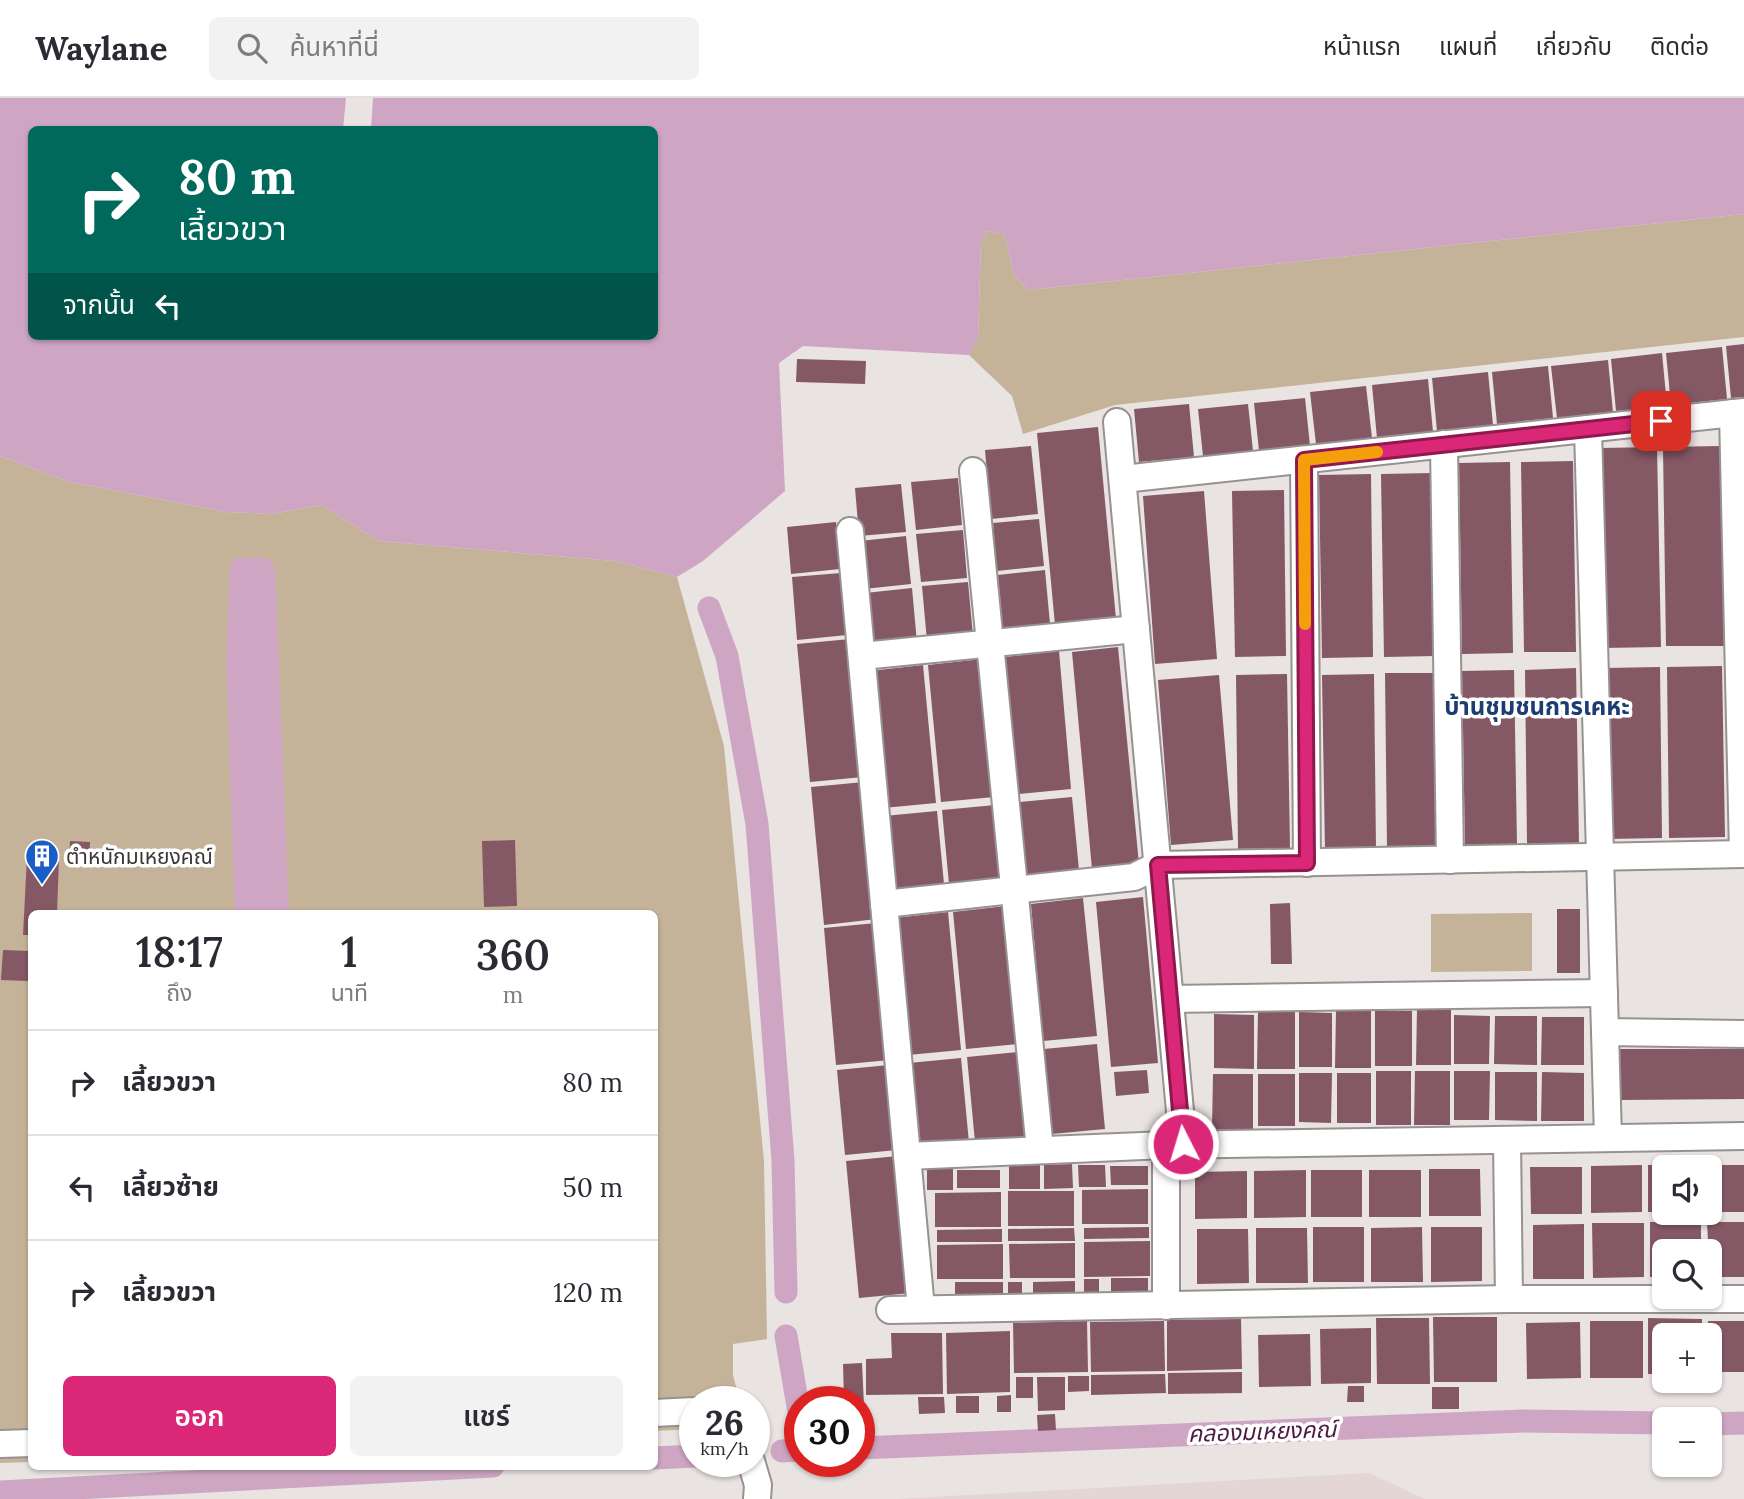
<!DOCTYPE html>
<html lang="th">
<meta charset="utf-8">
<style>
body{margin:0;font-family:Lora,"Noto Sans Thai",serif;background:#f2f2f3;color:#2b2b33;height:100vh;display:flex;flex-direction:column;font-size:26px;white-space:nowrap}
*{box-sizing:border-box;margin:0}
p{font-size:23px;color:#7c7c81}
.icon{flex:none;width:38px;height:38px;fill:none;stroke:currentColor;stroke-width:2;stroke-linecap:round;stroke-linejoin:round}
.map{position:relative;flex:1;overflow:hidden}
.sheet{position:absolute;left:28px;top:812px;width:630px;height:560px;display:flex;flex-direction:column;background:#fff;border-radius:10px;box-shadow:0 2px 5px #0004}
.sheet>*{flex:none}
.top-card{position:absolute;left:28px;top:28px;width:630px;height:214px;border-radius:10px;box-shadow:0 2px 5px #0004;background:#00695c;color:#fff;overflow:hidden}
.controls{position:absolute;left:1652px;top:1057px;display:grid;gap:14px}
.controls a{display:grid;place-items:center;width:70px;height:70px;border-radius:10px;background:#fff;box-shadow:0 2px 5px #0004;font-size:35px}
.speed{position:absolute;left:679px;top:1288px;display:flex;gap:14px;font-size:35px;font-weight:700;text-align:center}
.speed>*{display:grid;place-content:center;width:91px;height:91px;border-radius:50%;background:#fff;box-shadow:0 2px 5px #0004;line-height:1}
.speed small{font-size:18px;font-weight:400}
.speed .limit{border:10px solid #d22;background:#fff;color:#111}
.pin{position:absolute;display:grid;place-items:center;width:60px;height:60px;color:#fff;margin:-30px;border-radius:14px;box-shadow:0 4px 10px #0006}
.me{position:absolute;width:77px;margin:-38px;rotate:355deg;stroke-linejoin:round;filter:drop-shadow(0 0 5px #0008)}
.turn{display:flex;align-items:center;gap:24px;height:147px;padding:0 35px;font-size:32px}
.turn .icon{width:91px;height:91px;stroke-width:2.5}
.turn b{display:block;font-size:49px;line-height:60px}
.then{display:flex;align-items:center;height:66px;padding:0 35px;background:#0003;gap:14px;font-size:26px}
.eta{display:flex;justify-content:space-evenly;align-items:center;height:119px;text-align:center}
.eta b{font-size:42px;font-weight:600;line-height:49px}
.action{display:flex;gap:14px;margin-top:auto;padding:14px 35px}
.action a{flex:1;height:80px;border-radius:10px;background:#db2777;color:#fff;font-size:28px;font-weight:600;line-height:80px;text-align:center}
.action a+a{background:#f2f2f3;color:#2b2b33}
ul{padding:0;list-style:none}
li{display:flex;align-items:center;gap:21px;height:105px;padding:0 35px;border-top:2px solid #e1e1e2}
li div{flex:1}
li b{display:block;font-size:26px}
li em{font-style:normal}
header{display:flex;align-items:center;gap:42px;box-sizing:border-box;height:98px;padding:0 35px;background:#fff;border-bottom:2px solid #e1e1e2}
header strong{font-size:33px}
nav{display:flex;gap:38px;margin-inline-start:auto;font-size:24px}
.search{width:490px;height:63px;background:#f2f2f3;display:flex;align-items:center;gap:18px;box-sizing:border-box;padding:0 24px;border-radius:10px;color:#7c7c81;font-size:26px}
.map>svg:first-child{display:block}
.built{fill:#e4d6d4}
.green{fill:#c4b398}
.water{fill:#cea6c3}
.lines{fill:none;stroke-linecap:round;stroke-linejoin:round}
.canal{stroke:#cea6c3;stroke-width:23}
.building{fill:#855865}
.street-casing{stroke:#979191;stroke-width:30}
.street{stroke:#fff;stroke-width:26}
.route-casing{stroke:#8e194d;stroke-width:18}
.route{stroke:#db2777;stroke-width:12}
.slow{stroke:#f59e0b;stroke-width:12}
.labels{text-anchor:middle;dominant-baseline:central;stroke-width:7;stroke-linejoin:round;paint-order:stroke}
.poi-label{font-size:21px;fill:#393736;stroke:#fff;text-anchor:start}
.water-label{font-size:23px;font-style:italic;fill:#4c1b42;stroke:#fff}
.quarter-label{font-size:24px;font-weight:bold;fill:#1c3d72;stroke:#fff}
</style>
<header>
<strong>Waylane</strong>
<div class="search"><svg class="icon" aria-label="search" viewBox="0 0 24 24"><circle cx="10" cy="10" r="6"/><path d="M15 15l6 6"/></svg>ค้นหาที่นี่</div>
<nav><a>หน้าแรก</a><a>แผนที่</a><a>เกี่ยวกับ</a><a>ติดต่อ</a></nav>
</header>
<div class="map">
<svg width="1744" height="1401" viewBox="0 0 1744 1401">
<rect width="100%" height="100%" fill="#e9e3e2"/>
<polygon class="built" points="1369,1375 1425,1401 896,1401"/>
<g class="green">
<polygon points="1744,116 1744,239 1115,307 1023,336 1012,298 969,257 978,239 981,145 987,133 1005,137 1014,177 1029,192"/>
<polygon points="0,358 70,384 226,414 272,416 321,407 379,443 615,463 677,479 724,648 764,1064 767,1241 733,1246 733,1277 740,1304 695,1304 695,1331 655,1333 654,816 32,816 31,1364 0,1365"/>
<polygon points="1532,815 1532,873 1431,874 1431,816"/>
</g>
<g class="water">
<polygon points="0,0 346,0 343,31 32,32 32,238 654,238 654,32 371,31 373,0 1744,0 1744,116 1029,192 1014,177 1005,137 987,133 981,145 978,240 969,257 803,248 779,265 785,393 703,463 677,479 615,463 379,443 321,407 272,416 226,414 70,384 0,358"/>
<polygon points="236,460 267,460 275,469 289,815 235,815 226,560 230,467"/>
</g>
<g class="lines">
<g class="canal">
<polyline points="709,510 727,558 757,726 783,1063 786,1194"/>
<polyline points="786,1238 800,1320"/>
<polyline points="1710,1326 1744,1325"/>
<polyline points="859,1350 1523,1323 1664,1325"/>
<polyline points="782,1353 800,1352"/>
<polyline points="654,1360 695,1358"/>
<polyline points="0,1394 493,1368"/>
</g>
</g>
<g class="building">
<polygon points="1744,246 1744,299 1731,300 1726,248"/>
<polygon points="1722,249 1727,301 1671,307 1666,255"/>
<polygon points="1662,255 1667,308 1616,313 1611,261"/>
<polygon points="797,261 866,263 865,286 796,284"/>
<polygon points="1608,262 1613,314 1557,320 1551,268"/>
<polygon points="1548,268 1553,320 1497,326 1492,274"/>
<polygon points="1488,274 1493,327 1437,333 1432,280"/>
<polygon points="1428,281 1433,334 1377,340 1372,287"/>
<polygon points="1366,288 1372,340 1316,346 1310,294"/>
<polygon points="1305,300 1310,348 1259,353 1254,305"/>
<polygon points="1189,306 1194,359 1139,364 1134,311"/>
<polygon points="1248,306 1253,353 1203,358 1198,311"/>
<polygon points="1098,329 1116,521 1055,527 1037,335"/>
<polygon points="1031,348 1038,416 991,421 985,352"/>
<polygon points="1721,348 1724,548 1666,548 1663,349"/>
<polygon points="1657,349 1661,549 1603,550 1600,350"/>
<polygon points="1573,363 1576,554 1524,554 1521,364"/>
<polygon points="1510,364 1513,555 1462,556 1459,365"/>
<polygon points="1433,375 1436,558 1384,559 1381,376"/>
<polygon points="1371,376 1373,559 1322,560 1319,377"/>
<polygon points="958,380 962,427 916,432 911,384"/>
<polygon points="901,386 906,434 859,438 855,390"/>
<polygon points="1284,392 1286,558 1235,559 1232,393"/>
<polygon points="1204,393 1217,561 1155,566 1143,398"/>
<polygon points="1039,421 1044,468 997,473 993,425"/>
<polygon points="836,424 840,471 791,476 787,429"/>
<polygon points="963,432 967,480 921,484 916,436"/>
<polygon points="906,438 911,486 864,491 860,443"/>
<polygon points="1045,472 1050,526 1003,531 998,477"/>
<polygon points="841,475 847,537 797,542 792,479"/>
<polygon points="968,484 973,538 927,543 922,488"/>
<polygon points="912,490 917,545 870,549 865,495"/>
<polygon points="850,541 863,679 810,684 797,546"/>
<polygon points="1118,549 1139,766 1092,771 1072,554"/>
<polygon points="1059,553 1071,691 1019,696 1005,559"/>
<polygon points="981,561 994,699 941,704 928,567"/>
<polygon points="923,567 936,705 883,710 870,573"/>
<polygon points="1722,568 1725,739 1669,740 1667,569"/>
<polygon points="1660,569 1662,740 1607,741 1605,570"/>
<polygon points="1576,570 1579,745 1527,746 1525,572"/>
<polygon points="1514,572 1517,747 1465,748 1462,573"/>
<polygon points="1385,575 1436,575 1439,749 1387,750"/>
<polygon points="1287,576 1290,750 1238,751 1236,577"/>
<polygon points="1374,576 1376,751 1325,752 1322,577"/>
<polygon points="1219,577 1233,742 1171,747 1158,582"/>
<polygon points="864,684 877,821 824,827 811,689"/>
<polygon points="1072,699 1079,772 1027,778 1020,704"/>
<polygon points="995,707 1002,781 949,786 942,712"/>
<polygon points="937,713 944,786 891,792 884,718"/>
<polygon points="515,742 517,808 484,809 482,743"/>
<polygon points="70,743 90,744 89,767 69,767"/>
<polygon points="27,759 59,760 57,816 32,816 32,837 23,837"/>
<polygon points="1143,799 1158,965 1111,969 1096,804"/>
<polygon points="1083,800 1097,938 1043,943 1031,806"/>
<polygon points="1290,805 1292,866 1271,866 1270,806"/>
<polygon points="1006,808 1019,946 966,951 953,814"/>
<rect x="1557" y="811" width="23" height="64"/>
<polygon points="948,814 961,952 908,957 895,820"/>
<polygon points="876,825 890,962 836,967 824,830"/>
<polygon points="3,852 30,853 28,883 1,882"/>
<polygon points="1417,911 1451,911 1451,967 1416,967"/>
<polygon points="1258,912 1295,912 1295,971 1257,971"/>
<polygon points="1336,913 1371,913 1371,970 1335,970"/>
<rect x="1375" y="913" width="37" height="55"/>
<polygon points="1299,914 1332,915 1332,969 1299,969"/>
<polygon points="1214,916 1254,917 1254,971 1214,970"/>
<polygon points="1454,917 1490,918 1489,966 1454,966"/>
<polygon points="1495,918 1537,918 1537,967 1494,966"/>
<polygon points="1542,919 1584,919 1584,967 1541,967"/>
<polygon points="1097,946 1105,1031 1052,1036 1044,951"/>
<polygon points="1620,951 1744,951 1744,1001 1621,1002"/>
<polygon points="1019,954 1027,1039 975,1044 967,959"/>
<polygon points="961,960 969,1045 917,1050 909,965"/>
<polygon points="889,967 897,1052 845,1057 837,972"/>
<polygon points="1147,972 1149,995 1116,998 1114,974"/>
<rect x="1376" y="973" width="35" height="54"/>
<polygon points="1415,973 1450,973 1450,1027 1414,1027"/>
<polygon points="1454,973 1490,973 1489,1022 1454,1022"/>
<polygon points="1495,974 1537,974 1537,1023 1495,1022"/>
<polygon points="1542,974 1584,975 1584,1023 1541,1023"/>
<polygon points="1299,975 1332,975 1331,1025 1299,1024"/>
<rect x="1337" y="975" width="34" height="50"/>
<polygon points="1213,976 1253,976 1253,1031 1212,1031"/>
<rect x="1258" y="976" width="37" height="52"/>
<polygon points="898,1058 911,1195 859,1200 846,1063"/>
<polygon points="1072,1066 1073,1090 1044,1091 1044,1067"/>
<polygon points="927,1067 953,1068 953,1092 927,1092"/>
<polygon points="1040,1067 1040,1091 1009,1091 1009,1068"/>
<polygon points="1078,1067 1105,1067 1106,1089 1079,1089"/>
<polygon points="1642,1067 1642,1114 1591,1115 1591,1068"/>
<polygon points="1648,1067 1699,1067 1699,1069 1664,1069 1664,1114 1648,1114"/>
<rect x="1710" y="1067" width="34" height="47"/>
<polygon points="1110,1068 1148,1068 1148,1087 1111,1087"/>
<polygon points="1530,1069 1582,1069 1582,1116 1531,1116"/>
<polygon points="1429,1071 1480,1071 1481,1118 1429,1118"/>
<rect x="957" y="1072" width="43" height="18"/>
<polygon points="1306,1072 1306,1119 1254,1120 1254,1073"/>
<rect x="1311" y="1072" width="51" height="47"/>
<rect x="1369" y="1072" width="52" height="47"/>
<polygon points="1247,1073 1247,1120 1195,1121 1195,1074"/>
<polygon points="1148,1091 1148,1126 1082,1126 1082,1092"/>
<rect x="1008" y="1093" width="66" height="35"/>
<polygon points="1001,1094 1001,1129 935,1129 935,1095"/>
<polygon points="1650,1124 1701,1124 1701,1153 1664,1153 1664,1179 1650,1179"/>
<polygon points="1707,1124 1744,1124 1744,1179 1710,1179"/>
<polygon points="1592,1125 1644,1125 1644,1179 1593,1180"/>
<polygon points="1584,1126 1584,1181 1533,1181 1533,1127"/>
<polygon points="1149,1129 1149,1140 1084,1141 1084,1130"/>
<rect x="1313" y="1129" width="51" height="55"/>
<polygon points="1422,1129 1423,1184 1371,1184 1371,1130"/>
<polygon points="1431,1129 1482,1129 1482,1183 1431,1184"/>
<polygon points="1074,1130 1075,1143 1008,1143 1008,1131"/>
<polygon points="1256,1130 1307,1130 1308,1185 1256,1185"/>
<polygon points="1002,1131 1002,1144 937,1144 937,1132"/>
<polygon points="1197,1131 1248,1131 1249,1185 1197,1186"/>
<polygon points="1150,1143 1150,1178 1084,1179 1084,1144"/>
<polygon points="1075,1145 1075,1180 1010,1180 1009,1146"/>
<polygon points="1003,1146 1003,1181 937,1181 937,1147"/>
<polygon points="1111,1180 1148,1180 1148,1194 1111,1195"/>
<rect x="1084" y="1181" width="15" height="15"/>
<polygon points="1075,1183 1075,1197 1033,1197 1033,1184"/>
<rect x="955" y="1184" width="48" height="16"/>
<rect x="1008" y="1184" width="14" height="14"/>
<polygon points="1433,1219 1497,1219 1497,1284 1434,1284"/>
<polygon points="1376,1220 1429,1220 1430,1286 1377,1286"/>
<polygon points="1648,1220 1702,1221 1702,1237 1664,1237 1664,1276 1648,1276"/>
<polygon points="1241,1221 1242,1271 1167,1273 1167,1222"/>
<polygon points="1087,1223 1088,1274 1014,1275 1013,1225"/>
<polygon points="1164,1223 1165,1273 1091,1274 1090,1224"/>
<rect x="1590" y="1223" width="53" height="57"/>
<polygon points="1708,1223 1744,1223 1744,1274 1710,1274"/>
<polygon points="1580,1224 1581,1280 1527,1281 1526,1225"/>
<polygon points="1371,1230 1371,1285 1321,1286 1320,1231"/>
<polygon points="1010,1233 1010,1294 947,1296 946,1235"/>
<polygon points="891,1235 942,1235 943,1296 866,1297 866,1261 892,1260"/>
<polygon points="1310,1236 1311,1288 1259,1289 1258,1237"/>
<polygon points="862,1265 864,1307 859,1307 859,1304 844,1304 843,1266"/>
<polygon points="1242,1274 1242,1295 1168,1296 1168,1275"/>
<polygon points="1165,1276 1166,1295 1091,1297 1091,1277"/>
<polygon points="1068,1278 1089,1278 1089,1293 1068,1294"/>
<rect x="1016" y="1279" width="17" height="21"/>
<polygon points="1037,1279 1065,1279 1065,1312 1038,1313"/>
<polygon points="1348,1288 1364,1288 1364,1304 1347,1304"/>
<rect x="1432" y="1289" width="27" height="22"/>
<polygon points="1011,1297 1011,1314 997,1314 997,1298"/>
<rect x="956" y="1298" width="23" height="17"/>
<polygon points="918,1299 944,1299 945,1315 919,1316"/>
<polygon points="1055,1316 1056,1332 1038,1333 1037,1317"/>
</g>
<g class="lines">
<g class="street-casing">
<g id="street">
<polyline points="1733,315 1743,756"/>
<polyline points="1117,324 1183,1046"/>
<polyline points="1588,331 1608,1040"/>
<polyline points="1444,346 1450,762"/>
<polyline points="1304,362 1307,765"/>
<polyline points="973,373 1040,1052"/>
<polyline points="1123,381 1744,314"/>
<polyline points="850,433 921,1211"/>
<polyline points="862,558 1136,531"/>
<polyline points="884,806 1134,779 1158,767 1744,756"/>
<polyline points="1170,901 1604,895"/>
<polyline points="1605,934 1744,936"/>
<polyline points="1507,1042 1509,1201"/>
<polyline points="1166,1047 1166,1208"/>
<polyline points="907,1058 1166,1047 1744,1038"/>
<polyline points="890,1212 1509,1201 1744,1201"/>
<polyline points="654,1315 695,1313"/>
<polyline points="0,1346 32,1345"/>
<polyline points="751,1363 758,1387 757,1401"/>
</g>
</g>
<use href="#street" class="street"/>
</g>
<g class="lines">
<g class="route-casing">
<polyline id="route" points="1183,1046 1158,767 1307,765 1304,362 1661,323"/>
</g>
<use href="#route" class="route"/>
<polyline class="slow" points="1305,526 1304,362 1377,354"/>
</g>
<defs>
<g id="building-pin" transform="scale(1.75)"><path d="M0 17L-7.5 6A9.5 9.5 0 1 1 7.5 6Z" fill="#185dc8" stroke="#fff"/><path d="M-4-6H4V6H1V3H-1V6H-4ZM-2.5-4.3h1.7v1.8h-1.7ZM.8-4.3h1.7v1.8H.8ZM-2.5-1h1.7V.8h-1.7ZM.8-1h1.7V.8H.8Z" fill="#fff"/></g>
</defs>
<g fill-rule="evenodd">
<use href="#building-pin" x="42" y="758"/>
</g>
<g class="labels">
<g class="poi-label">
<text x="66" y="758">ตำหนักมเหยงคณ์</text>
</g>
<g class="water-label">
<text transform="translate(1262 1333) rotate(-2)">คลองมเหยงคณ์</text>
</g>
<g class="quarter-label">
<text x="1537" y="608">บ้านชุมชนการเคหะ</text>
</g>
</g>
</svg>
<div class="controls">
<a><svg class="icon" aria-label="sound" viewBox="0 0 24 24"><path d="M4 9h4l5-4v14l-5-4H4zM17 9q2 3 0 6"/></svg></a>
<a><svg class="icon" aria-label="search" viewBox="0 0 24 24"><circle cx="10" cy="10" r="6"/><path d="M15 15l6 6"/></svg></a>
<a>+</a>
<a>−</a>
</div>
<div class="speed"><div>26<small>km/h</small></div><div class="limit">30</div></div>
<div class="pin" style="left:1661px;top:323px;background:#d93025"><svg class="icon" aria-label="arrive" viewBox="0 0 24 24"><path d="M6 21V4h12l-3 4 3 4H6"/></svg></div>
<svg class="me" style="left:1183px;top:1046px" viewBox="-20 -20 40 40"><circle r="17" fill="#db2777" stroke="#fff" stroke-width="3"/><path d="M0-11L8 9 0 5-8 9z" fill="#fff"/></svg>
<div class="top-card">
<div class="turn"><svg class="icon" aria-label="right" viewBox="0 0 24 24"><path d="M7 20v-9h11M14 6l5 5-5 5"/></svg><div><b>80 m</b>เลี้ยวขวา</div></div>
<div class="then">จากนั้น<svg class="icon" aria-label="left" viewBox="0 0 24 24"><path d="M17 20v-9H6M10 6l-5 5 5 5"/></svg></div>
</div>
<section class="sheet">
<div class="eta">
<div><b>18:17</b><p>ถึง</p></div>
<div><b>1</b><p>นาที</p></div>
<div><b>360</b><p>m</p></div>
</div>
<ul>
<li><svg class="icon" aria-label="right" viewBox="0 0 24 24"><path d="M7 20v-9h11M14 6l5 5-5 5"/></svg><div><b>เลี้ยวขวา</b></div><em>80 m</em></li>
<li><svg class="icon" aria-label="left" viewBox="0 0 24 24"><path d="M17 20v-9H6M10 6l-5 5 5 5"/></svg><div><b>เลี้ยวซ้าย</b></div><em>50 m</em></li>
<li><svg class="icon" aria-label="right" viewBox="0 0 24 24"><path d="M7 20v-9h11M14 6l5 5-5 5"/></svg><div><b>เลี้ยวขวา</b></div><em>120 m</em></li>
</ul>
<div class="action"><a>ออก</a><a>แชร์</a></div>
</section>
</div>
